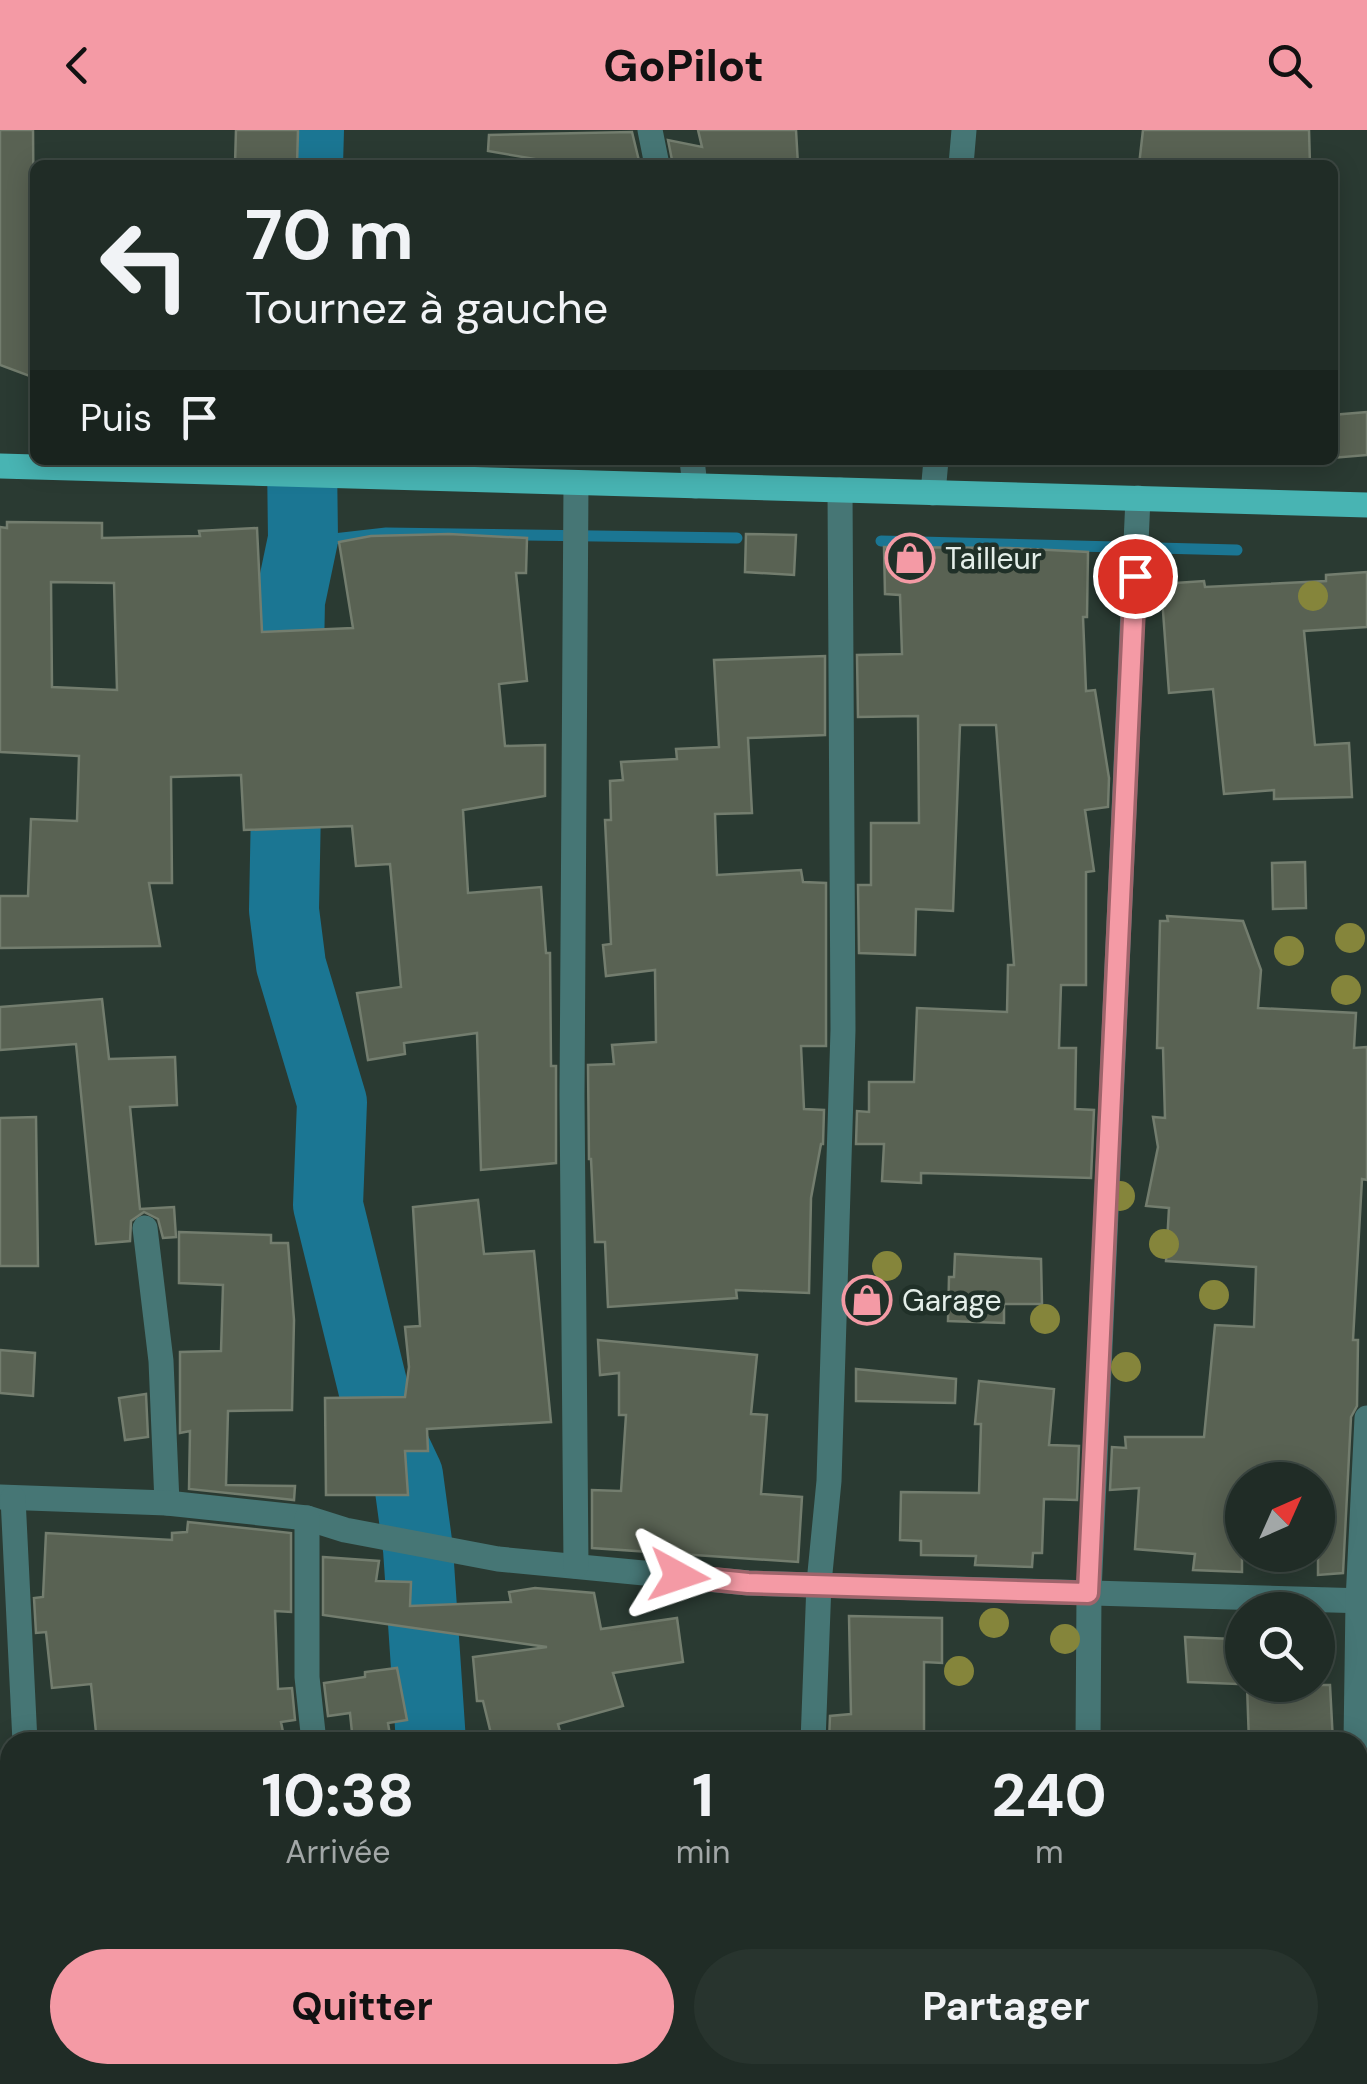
<!DOCTYPE html>
<html lang="fr">
<meta charset="utf-8">
<style>
body{margin:0;font-family:"DM Sans",sans-serif;background:#28342e;color:#f1f3f6;height:100vh;display:flex;flex-direction:column;font-size:38px;white-space:nowrap}
*{box-sizing:border-box;margin:0}
p{font-size:32px;color:#a2a7a7}
.icon{flex:none;width:55px;height:55px;fill:none;stroke:currentColor;stroke-width:2;stroke-linecap:round;stroke-linejoin:round}
.map{position:relative;flex:1;overflow:hidden}
.drawer{position:absolute;left:0px;top:1602px;width:1368px;height:352px;display:flex;flex-direction:column;background:#202c26;border-radius:30px 30px 0 0;box-shadow:0 5px 25px #0003,0 0 0 2px #3d4843}
.drawer>*{flex:none}
.guide{position:absolute;left:30px;top:30px;width:1308px;height:305px;border-radius:15px;box-shadow:0 5px 25px #0003,0 0 0 2px #3d4843;background:#202c26;color:#f1f3f6;overflow:hidden}
.needle{width:65px;rotate:45deg}
.controls{position:absolute;left:1225px;top:1332px;display:grid;gap:20px}
.controls a{display:grid;place-items:center;width:110px;height:110px;border-radius:50%;background:#202c26;box-shadow:0 5px 25px #0003,0 0 0 2px #3d4843;font-size:50px}
.pin{position:absolute;display:grid;place-items:center;width:85px;height:85px;color:#fff;margin:-42px;border:5px solid #fff;border-radius:50%;box-shadow:0 2px 10px #0007}
.me{position:absolute;width:110px;margin:-55px;rotate:95deg;stroke-linejoin:round;filter:drop-shadow(0 0 8px #0008)}
.turn{display:flex;align-items:center;gap:35px;height:210px;padding:0 50px;font-size:45px}
.turn .icon{width:130px;height:130px;stroke-width:2.5}
.turn b{display:block;font-size:70px;line-height:85px}
.then{display:flex;align-items:center;height:95px;padding:0 50px;background:#0003;gap:20px;font-size:38px}
.eta{display:flex;justify-content:space-evenly;align-items:center;height:170px;text-align:center}
.eta b{font-size:60px;font-weight:700;line-height:70px}
.button{display:flex;gap:20px;margin-top:auto;padding:20px 50px}
.button a{flex:1;height:115px;border-radius:60px;background:#f49aa5;color:#111;font-size:40px;font-weight:700;line-height:115px;text-align:center}
.button a+a{background:#28342e;color:#f1f3f6}
header{display:flex;justify-content:space-between;align-items:center;height:130px;padding:0 50px;background:#f49aa5;color:#111;font-size:45px;font-weight:700}
.map>svg:first-child{display:block}
.lines{fill:none;stroke-linecap:round;stroke-linejoin:round}
.stream{stroke:#1b7693;stroke-width:11}
.river{stroke:#1b7693;stroke-width:70}
.building{fill:#596253;stroke:#737d6e;stroke-width:2.5;fill-rule:evenodd}
.minor{stroke:#467675;stroke-width:25}
.major{stroke:#48b4b3;stroke-width:25}
.tree{fill:#85853b}
.route-casing{stroke:#9f646b;stroke-width:25}
.route{stroke:#f49aa5;stroke-width:18}
.labels{text-anchor:middle;dominant-baseline:central;stroke-width:9;stroke-linejoin:round;paint-order:stroke}
.poi-label{font-size:30px;fill:#e4eee9;stroke:#203028;text-anchor:start}
</style>
<header><svg class="icon" aria-label="back" viewBox="0 0 24 24"><path d="M15 5l-7 7 7 7"/></svg>GoPilot<svg class="icon" aria-label="search" viewBox="0 0 24 24"><circle cx="10" cy="10" r="6"/><path d="M15 15l6 6"/></svg></header>
<div class="map">
<svg width="1367" height="1954" viewBox="0 0 1367 1954">
<rect width="100%" height="100%" fill="#2a3a32"/>
<g class="lines">
<g class="stream">
<polyline points="316,411 386,403 737,408"/>
<polyline points="881,411 1237,420"/>
</g>
<g class="river">
<polyline points="308,35 309,0"/>
<polyline points="302,330 303,409 290,471 284,780 291,835 332,972 328,1075 380,1286 408,1345 418,1419 431,1612"/>
</g>
</g>
<g class="building">
<polygon points="0,0 33,0 35,248 0,235"/>
<polygon points="236,0 298,0 297,35 235,35"/>
<polygon points="698,0 796,0 798,35 673,35 668,10 702,17"/>
<polygon points="1143,0 1309,0 1310,35 1139,35"/>
<polygon points="632,2 640,35 570,35 488,21 489,5"/>
<polygon points="1367,282 1367,325 1332,328 1332,285"/>
<path d="M7,392L102,393V408L200,406L199,401L257,398L262,502L353,498L339,412L371,406L449,404L527,408L526,443H516L527,551L499,554L505,616L545,615V666L463,680L468,763L541,757L546,823H550L551,936H556V1033L481,1040L477,903L404,913L405,924L368,930L357,863L401,857L390,734L356,736L352,696L244,700L241,645L171,647L172,753H149L160,816L0,818V766H28L31,689L77,691L79,626L0,622V397L7,398ZM51,452L114,453L117,560L52,557Z"/>
<polygon points="746,404 796,405 794,445 745,442"/>
<polygon points="884,417 1009,418 1088,422 1087,487 1083,487 1086,561 1095,560 1109,648 1108,677 1085,680 1094,741 1086,742 1086,855 1061,855 1059,918 1076,918 1075,979 1094,980 1091,1048 921,1043 921,1053 882,1051 884,1014 856,1014 857,981 869,982 869,952 914,952 917,878 1007,882 1008,835 1014,835 996,595 960,595 953,781 916,779 915,825 859,823 858,755 871,755 871,693 919,693 918,586 858,587 857,525 902,524 900,465 885,464"/>
<polygon points="1367,442 1367,497 1304,501 1315,615 1349,613 1352,667 1274,669 1274,660 1224,664 1213,559 1169,563 1161,454 1204,451 1205,457 1326,451 1326,445"/>
<polygon points="825,526 825,605 748,608 752,683 715,684 717,745 801,740 803,752 826,753 826,916 801,916 804,979 824,980 823,1014 821,1014 811,1068 809,1163 736,1160 737,1168 608,1177 605,1112 595,1112 591,1029 589,1029 588,935 614,934 612,915 656,912 655,840 606,846 603,815 611,814 605,690 611,690 610,651 623,650 621,632 677,629 676,619 719,617 714,530"/>
<polygon points="1305,732 1306,778 1273,779 1272,733"/>
<polygon points="1167,786 1243,791 1261,840 1258,878 1356,883 1354,918 1367,917 1367,1050 1362,1049 1353,1210 1358,1210 1357,1276 1351,1287 1343,1443 1318,1445 1318,1350 1242,1350 1242,1442 1193,1440 1195,1424 1135,1419 1139,1358 1110,1360 1112,1317 1126,1318 1125,1307 1204,1307 1215,1195 1254,1197 1256,1137 1166,1131 1169,1078 1146,1076 1158,1017 1153,987 1165,988 1163,918 1157,918 1160,791 1168,791"/>
<polygon points="102,869 109,929 175,927 177,975 130,977 140,1079 174,1077 176,1107 163,1108 158,1089 144,1082 131,1091 130,1111 96,1114 76,914 0,920 0,877"/>
<polygon points="36,987 38,1136 0,1136 0,988"/>
<polygon points="478,1070 484,1124 534,1121 551,1292 427,1299 428,1321 405,1321 408,1365 326,1365 325,1268 405,1267 409,1237 405,1197 420,1196 413,1077"/>
<polygon points="179,1102 271,1105 271,1113 288,1113 294,1190 292,1280 228,1281 226,1355 295,1356 294,1370 189,1359 190,1301 180,1303 180,1222 221,1221 223,1155 179,1153"/>
<polygon points="955,1124 1041,1129 1042,1174 1004,1174 1004,1193 948,1191 949,1147 954,1147"/>
<polygon points="598,1210 757,1225 751,1284 767,1285 761,1364 802,1367 798,1432 592,1418 592,1360 621,1361 626,1285 619,1285 619,1243 600,1245"/>
<polygon points="0,1220 35,1223 33,1266 0,1263"/>
<polygon points="856,1239 956,1249 955,1273 856,1271"/>
<polygon points="979,1251 1054,1259 1049,1315 1079,1316 1077,1370 1044,1369 1042,1423 1033,1423 1032,1437 975,1435 976,1426 921,1425 921,1411 900,1410 901,1362 979,1363 981,1294 975,1294"/>
<polygon points="146,1264 148,1307 125,1310 119,1268"/>
<polygon points="188,1392 291,1403 291,1482 275,1481 278,1559 292,1558 295,1590 281,1592 285,1612 97,1612 91,1554 52,1558 46,1502 36,1503 34,1468 43,1467 46,1403 172,1410 172,1403 187,1402"/>
<polygon points="323,1427 379,1431 376,1451 411,1452 410,1476 511,1472 509,1462 535,1458 594,1463 601,1499 677,1488 683,1532 613,1543 623,1576 558,1594 561,1605 529,1612 493,1612 483,1571 477,1571 473,1527 547,1517 323,1485"/>
<polygon points="849,1486 942,1488 942,1533 924,1532 924,1611 829,1612 830,1586 851,1584"/>
<polygon points="1185,1507 1233,1509 1237,1554 1188,1552"/>
<polygon points="397,1538 407,1590 388,1593 391,1612 353,1612 350,1583 328,1586 324,1553 365,1547 365,1542"/>
<polygon points="1247,1555 1330,1555 1333,1612 1249,1612"/>
</g>
<g class="lines">
<g class="minor">
<polyline points="650,0 657,35"/>
<polyline points="961,35 964,0"/>
<polyline points="692,330 695,356"/>
<polyline points="933,363 936,330"/>
<polyline points="145,1098 161,1231 167,1373"/>
<polyline points="0,1367 167,1373 307,1388 345,1400 498,1429 748,1453 1367,1471"/>
<polyline points="13,1368 25,1612"/>
<polyline points="307,1388 307,1547 314,1612"/>
<polyline points="576,1436 572,966 576,353"/>
<polyline points="813,1612 819,1453 829,1351 843,900 840,360"/>
<polyline points="1088,1612 1089,1463 1138,368"/>
<polyline points="1356,1612 1358,1471 1367,1288"/>
<polyline points="0,1944 187,1954"/>
<polyline points="833,1945 833,1954"/>
<polyline points="323,1954 323,1945"/>
<polyline points="573,1954 623,1945"/>
<polyline points="1071,1954 1072,1945"/>
<polyline points="1349,1954 1349,1945"/>
</g>
<polyline class="major" points="0,336 1367,375"/>
</g>
<g class="tree">
<circle cx="1313" cy="466" r="15"/>
<circle cx="1350" cy="808" r="15"/>
<circle cx="1289" cy="821" r="15"/>
<circle cx="1346" cy="860" r="15"/>
<circle cx="1120" cy="1066" r="15"/>
<circle cx="1164" cy="1114" r="15"/>
<circle cx="887" cy="1136" r="15"/>
<circle cx="1214" cy="1165" r="15"/>
<circle cx="1045" cy="1189" r="15"/>
<circle cx="1126" cy="1237" r="15"/>
<circle cx="994" cy="1493" r="15"/>
<circle cx="1065" cy="1509" r="15"/>
<circle cx="959" cy="1541" r="15"/>
</g>
<g class="lines">
<g class="route-casing">
<polyline id="route" points="679,1446 748,1453 1088,1463 1135,446"/>
</g>
<use href="#route" class="route"/>
</g>
<defs>
<g id="shop-ring" transform="scale(2.5)"><circle r="9.5" fill="#203028" stroke="#f49aa5" stroke-width="1.5"/><path d="M-5-2.5h2.3a2.7 3.5 0 0 1 5.4 0H5L5.5 6h-11ZM-1.5-2.5h3a1.5 2.3 0 0 0-3 0Z" fill="#f49aa5"/></g>
</defs>
<g fill-rule="evenodd">
<use href="#shop-ring" x="910" y="428"/>
<use href="#shop-ring" x="867" y="1170"/>
</g>
<g class="labels">
<g class="poi-label">
<text x="945" y="428">Tailleur</text>
<text x="902" y="1170">Garage</text>
</g>
</g>
</svg>
<div class="controls">
<a><svg class="needle" viewBox="-14 -14 28 28"><path d="M0-13l5 13h-10z" fill="#e53935"/><path d="M0 13l5-13h-10z" fill="#a2a7a7"/></svg></a>
<a><svg class="icon" aria-label="search" viewBox="0 0 24 24"><circle cx="10" cy="10" r="6"/><path d="M15 15l6 6"/></svg></a>
</div>
<div class="pin" style="left:1135px;top:446px;background:#d93025"><svg class="icon" aria-label="arrive" viewBox="0 0 24 24"><path d="M6 21V4h12l-3 4 3 4H6"/></svg></div>
<svg class="me" style="left:679px;top:1446px" viewBox="-20 -20 40 40"><path d="M0-17L14 15 0 8-14 15z" fill="#f49aa5" stroke="#fff" stroke-width="4"/></svg>
<div class="guide">
<div class="turn"><svg class="icon" aria-label="left" viewBox="0 0 24 24"><path d="M17 20v-9H6M10 6l-5 5 5 5"/></svg><div><b>70 m</b>Tournez à gauche</div></div>
<div class="then">Puis<svg class="icon" aria-label="arrive" viewBox="0 0 24 24"><path d="M6 21V4h12l-3 4 3 4H6"/></svg></div>
</div>
<section class="drawer">
<div class="eta">
<div><b>10:38</b><p>Arrivée</p></div>
<div><b>1</b><p>min</p></div>
<div><b>240</b><p>m</p></div>
</div>
<div class="button"><a>Quitter</a><a>Partager</a></div>
</section>
</div>
